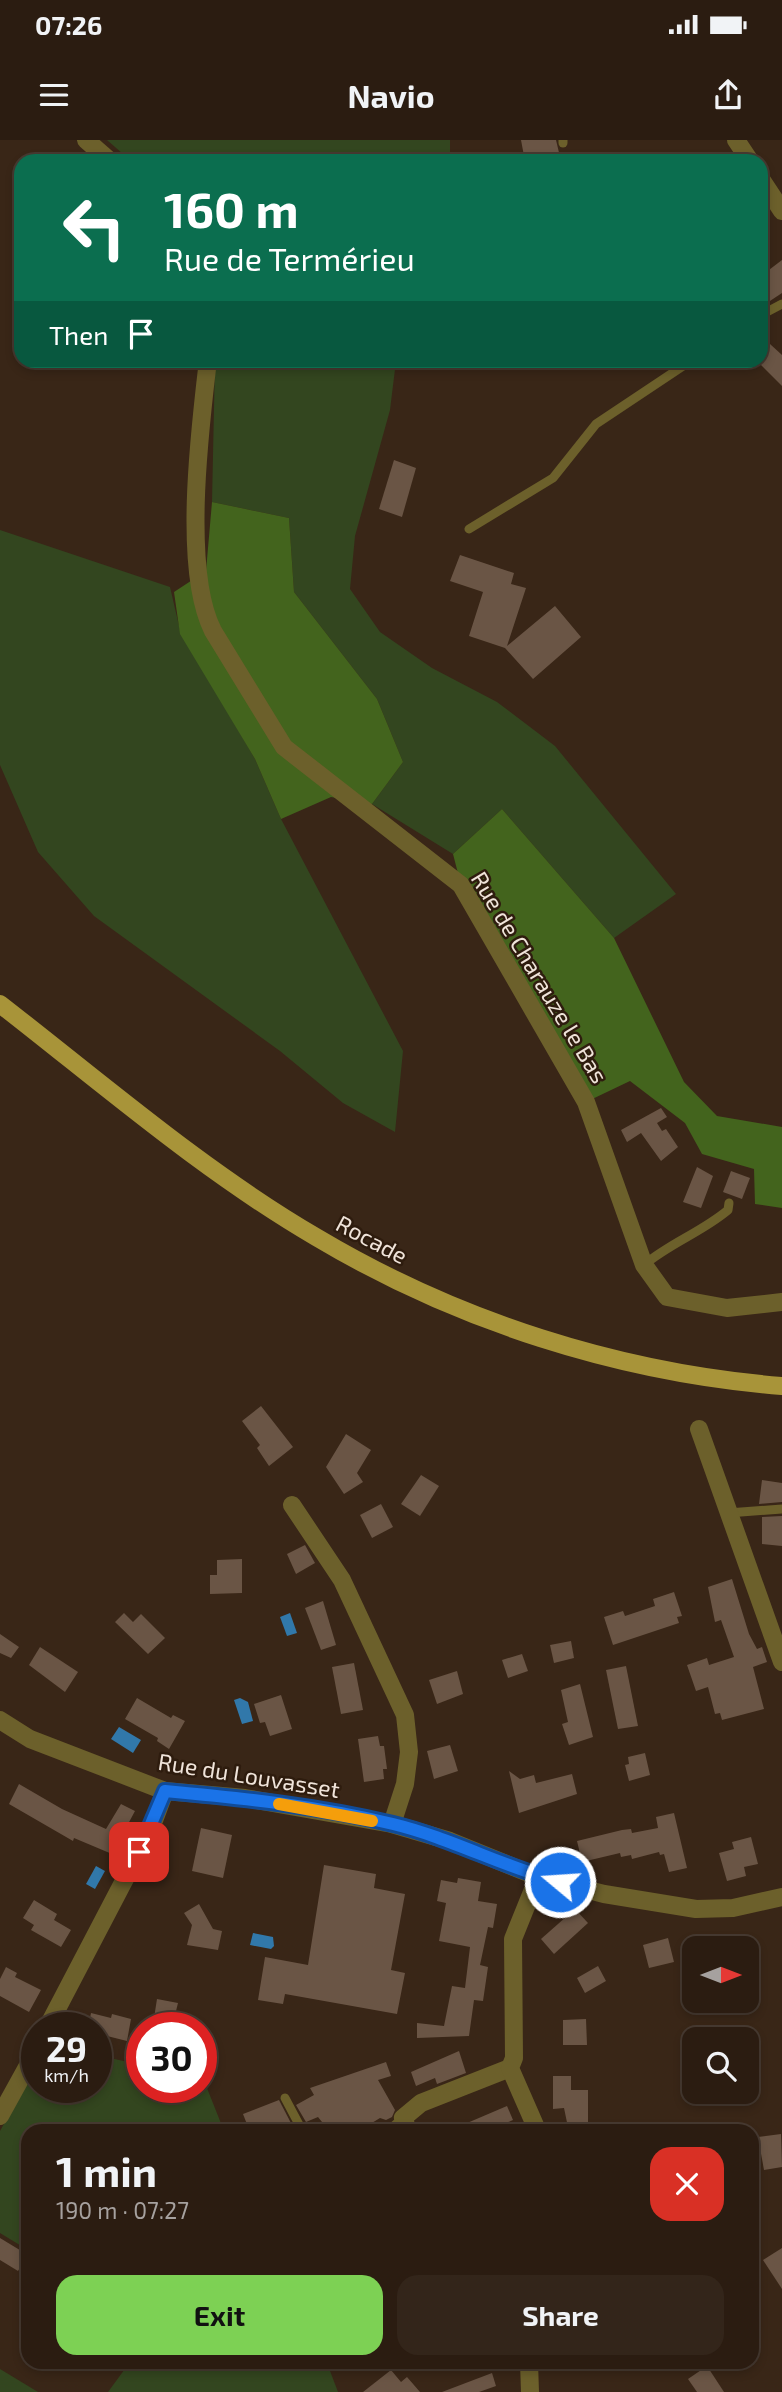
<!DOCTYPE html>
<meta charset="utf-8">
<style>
body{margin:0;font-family:"Exo 2",sans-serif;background:#33251a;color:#f1f3f6;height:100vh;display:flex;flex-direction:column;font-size:26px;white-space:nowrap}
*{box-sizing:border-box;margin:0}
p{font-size:23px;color:#a6a19f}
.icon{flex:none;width:38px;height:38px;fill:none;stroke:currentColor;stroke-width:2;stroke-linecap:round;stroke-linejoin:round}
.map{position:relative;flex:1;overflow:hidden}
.sheet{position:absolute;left:21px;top:1984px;width:738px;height:245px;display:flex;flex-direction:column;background:#2b1c11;border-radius:21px;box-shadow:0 4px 10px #0003,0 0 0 2px #473a31}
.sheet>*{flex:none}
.top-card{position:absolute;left:14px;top:14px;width:754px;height:214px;border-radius:21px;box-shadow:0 4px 10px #0003,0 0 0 2px #473a31;background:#0b6e4f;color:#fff;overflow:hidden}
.needle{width:46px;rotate:90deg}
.buttons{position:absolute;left:682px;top:1796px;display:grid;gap:14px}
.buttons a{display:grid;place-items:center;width:77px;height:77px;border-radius:14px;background:#2b1c11;box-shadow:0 4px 10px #0003,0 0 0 2px #473a31;font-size:35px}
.speed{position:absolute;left:21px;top:1872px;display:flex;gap:14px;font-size:35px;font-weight:700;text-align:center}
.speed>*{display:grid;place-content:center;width:91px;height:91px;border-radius:50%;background:#2b1c11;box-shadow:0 4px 10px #0003,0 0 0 2px #473a31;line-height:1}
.speed small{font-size:18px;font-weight:400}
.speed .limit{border:10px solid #d22;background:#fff;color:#111}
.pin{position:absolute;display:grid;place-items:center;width:60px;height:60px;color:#fff;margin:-30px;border-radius:14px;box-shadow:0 4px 10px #0006}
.me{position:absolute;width:77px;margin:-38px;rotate:288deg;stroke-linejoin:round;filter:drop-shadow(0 0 5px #0008)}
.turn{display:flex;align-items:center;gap:24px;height:147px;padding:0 35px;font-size:32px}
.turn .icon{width:91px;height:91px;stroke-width:2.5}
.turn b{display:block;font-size:49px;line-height:60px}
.then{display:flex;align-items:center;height:66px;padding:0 35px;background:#0003;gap:14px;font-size:26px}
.round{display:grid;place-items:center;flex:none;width:74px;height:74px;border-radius:21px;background:#33251a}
.headline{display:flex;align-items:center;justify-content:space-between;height:119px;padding:0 35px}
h1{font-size:42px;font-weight:700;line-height:52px}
.primary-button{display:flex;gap:14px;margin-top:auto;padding:14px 35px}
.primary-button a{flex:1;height:80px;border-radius:21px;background:#7dd154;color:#111;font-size:28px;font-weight:700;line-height:80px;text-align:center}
.primary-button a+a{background:#33251a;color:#f1f3f6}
.status{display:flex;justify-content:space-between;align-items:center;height:49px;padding:0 35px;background:#2b1c11;direction:ltr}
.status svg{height:19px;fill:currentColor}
header{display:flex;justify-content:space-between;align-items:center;height:91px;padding:0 35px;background:#2b1c11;font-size:32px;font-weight:700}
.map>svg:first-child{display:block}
.green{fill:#33461f}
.forest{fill:#43641d}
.water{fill:#3178aa}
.building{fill:#6a5545}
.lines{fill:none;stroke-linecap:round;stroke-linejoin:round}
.service{stroke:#6c602b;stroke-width:9}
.minor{stroke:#6c602b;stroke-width:18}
.primary{stroke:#a89439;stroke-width:18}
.route-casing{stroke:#114b97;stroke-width:18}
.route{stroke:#1a73e8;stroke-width:12}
.slow{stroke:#f59e0b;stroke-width:12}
.labels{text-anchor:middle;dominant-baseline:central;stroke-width:5;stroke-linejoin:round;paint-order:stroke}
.street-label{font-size:23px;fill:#f0e4da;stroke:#2e1c0e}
</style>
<div class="status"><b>07:26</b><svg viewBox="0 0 49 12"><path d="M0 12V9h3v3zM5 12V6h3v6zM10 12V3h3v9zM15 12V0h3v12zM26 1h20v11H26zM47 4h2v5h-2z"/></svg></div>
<header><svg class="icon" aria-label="menu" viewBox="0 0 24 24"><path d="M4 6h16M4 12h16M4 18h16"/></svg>Navio<svg class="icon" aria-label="share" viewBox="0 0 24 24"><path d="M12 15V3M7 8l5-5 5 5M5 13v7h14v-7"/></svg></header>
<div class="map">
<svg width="782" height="2252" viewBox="0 0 782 2252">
<rect width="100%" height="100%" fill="#392617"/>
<g class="green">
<polygon points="107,0 450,0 450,21 131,21"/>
<polygon points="215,221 396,221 390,270 355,396 350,449 380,492 432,528 497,562 555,606 676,754 614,798 502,669 453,714 372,664 403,622 377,559 294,452 289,378 212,362"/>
<polygon points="0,390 170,447 180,490 255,619 281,679 403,911 395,992 343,963 280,911 94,776 38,712 0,625"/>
<polygon points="96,1915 142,1925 142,1948 201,1948 203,1938 224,1991 28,1992 28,2110 0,2093 0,1991 37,1924 37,1948 96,1948"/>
<polygon points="130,2222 327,2223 338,2252 108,2252"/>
<polygon points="0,2229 38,2252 0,2252"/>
</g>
<g class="forest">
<polygon points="212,362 289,378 294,452 377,559 403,622 372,664 331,657 281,679 255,619 180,494 174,452 206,431"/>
<polygon points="502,669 614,798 684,942 717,976 782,987 782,1068 755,1064 754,1029 702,1014 685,983 630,941 586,962 461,745 453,714"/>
</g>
<g class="water">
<polygon points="290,1473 297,1493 287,1496 280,1477"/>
<polygon points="240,1558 248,1562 253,1581 242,1584 234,1560"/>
<polygon points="119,1587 141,1600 133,1613 111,1599"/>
<polygon points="96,1726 105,1731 95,1749 86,1744"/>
<polygon points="253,1793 273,1797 274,1806 271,1809 250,1805"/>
</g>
<g class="building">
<polygon points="521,0 556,0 561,21 531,21 530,15 524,16"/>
<polygon points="782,120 782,153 761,167 761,136"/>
<polygon points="770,204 782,215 782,246 761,225 761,213"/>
<polygon points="394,320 416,328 402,377 379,369"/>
<polygon points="460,415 514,433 511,444 526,448 507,506 555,466 581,497 533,539 505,508 469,496 483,452 450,441"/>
<polygon points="661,968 667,977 657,983 662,991 666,989 678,1007 661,1021 641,993 627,1002 621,990"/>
<polygon points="697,1027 713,1036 701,1068 683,1062"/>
<polygon points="731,1031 750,1038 742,1059 723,1052"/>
<polygon points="261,1266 293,1307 269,1326 257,1308 260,1305 242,1281"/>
<polygon points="346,1294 371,1310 357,1333 363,1342 344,1354 326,1327"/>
<polygon points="421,1335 439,1346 420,1376 401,1364"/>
<polygon points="762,1340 782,1343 782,1362 759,1364"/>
<polygon points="381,1364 393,1387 372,1398 360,1375"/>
<polygon points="782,1376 782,1406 762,1404 762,1377"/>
<polygon points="305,1405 315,1423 296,1434 287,1414"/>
<polygon points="242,1419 242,1453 210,1454 210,1435 217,1435 217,1420"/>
<polygon points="732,1439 749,1494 757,1509 762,1507 767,1522 753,1527 764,1569 722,1580 720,1573 715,1574 708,1547 696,1551 687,1525 707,1518 709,1525 734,1517 721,1480 715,1482 708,1447"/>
<polygon points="674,1452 682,1476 677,1477 679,1483 613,1505 604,1477 623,1471 625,1476 655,1466 653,1459"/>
<polygon points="323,1461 336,1505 321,1510 305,1468"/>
<polygon points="124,1473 133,1482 141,1474 165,1498 148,1514 115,1482"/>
<polygon points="0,1494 19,1507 11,1518 0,1513"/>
<polygon points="571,1501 574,1518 554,1523 550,1505"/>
<polygon points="40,1507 78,1532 65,1552 29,1525"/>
<polygon points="522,1514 528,1531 508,1538 502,1520"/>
<polygon points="354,1523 363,1570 341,1574 332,1527"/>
<polygon points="626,1526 638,1586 618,1589 606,1530"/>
<polygon points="457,1531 463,1554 437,1564 429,1540"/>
<polygon points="580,1544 593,1597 569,1605 562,1584 568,1582 561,1550"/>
<polygon points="281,1555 292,1589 270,1596 265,1582 260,1583 254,1564"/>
<polygon points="137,1558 171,1578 173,1575 185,1581 169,1609 157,1601 158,1598 125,1579"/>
<polygon points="378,1596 380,1606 384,1606 387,1629 383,1629 384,1639 364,1642 358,1599"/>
<polygon points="450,1605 458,1631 434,1639 427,1611"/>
<polygon points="645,1613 650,1635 629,1641 625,1625 629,1624 628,1617"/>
<polygon points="509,1631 520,1639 534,1635 536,1643 572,1634 577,1654 519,1673"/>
<polygon points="19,1644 62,1669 106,1689 121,1664 135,1671 112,1714 74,1698 73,1701 9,1664"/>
<polygon points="674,1673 687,1728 669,1732 664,1714 660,1715 659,1712 632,1719 631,1715 621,1717 620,1713 582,1722 577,1701 622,1690 631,1689 632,1693 658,1688 656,1677"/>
<polygon points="201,1688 232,1695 223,1738 192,1731"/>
<polygon points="751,1697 758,1724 744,1727 746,1736 727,1741 719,1713 734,1709 732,1702"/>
<polygon points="324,1725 376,1734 374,1748 405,1754 391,1830 405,1833 397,1874 285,1854 283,1864 258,1860 265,1817 308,1825"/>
<polygon points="458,1738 481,1742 478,1761 497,1764 493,1788 488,1787 480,1825 488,1827 483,1861 474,1860 469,1896 417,1898 417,1883 444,1886 452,1846 465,1848 470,1807 439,1801 446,1763 437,1761 441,1740 457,1743"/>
<polygon points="34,1760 57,1774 54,1780 71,1790 61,1807 31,1790 34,1785 23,1778"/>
<polygon points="199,1764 213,1789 222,1791 218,1810 187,1805 192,1785 184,1773"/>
<polygon points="575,1769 588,1783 554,1814 541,1799"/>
<polygon points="668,1798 674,1822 649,1828 643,1805"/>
<polygon points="598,1826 606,1841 585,1853 577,1838"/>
<polygon points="6,1827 17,1833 15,1837 41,1850 29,1872 0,1856 0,1839"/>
<polygon points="157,1859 178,1863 173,1883 154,1878"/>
<polygon points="91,1873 111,1878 112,1874 131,1879 127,1901 107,1896 99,1921 96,1921 96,1888 88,1888"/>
<polygon points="586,1879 587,1905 563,1905 563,1880"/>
<polygon points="459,1911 466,1933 437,1944 435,1938 416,1946 411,1932"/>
<polygon points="386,1922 391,1936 378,1940 395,1970 392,1977 386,1980 380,1978 357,1992 330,1992 318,1977 306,1982 296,1965 314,1955 310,1948"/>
<polygon points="553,1936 571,1936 571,1950 588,1950 588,1992 569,1992 564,1968 553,1969"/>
<polygon points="279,1960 293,1987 282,1992 250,1992 243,1974"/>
<polygon points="507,1966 513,1980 486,1992 446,1992"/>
<polygon points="781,1994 782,2027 764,2030 758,1997"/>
<polygon points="0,2098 28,2115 18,2131 0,2120"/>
<polygon points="782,2108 782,2149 763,2120"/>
<polygon points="707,2226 724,2252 697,2252 688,2239"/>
<polygon points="391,2230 401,2242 407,2237 420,2252 363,2252"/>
<polygon points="492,2233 496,2246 479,2252 442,2252"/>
</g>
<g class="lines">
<g class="service">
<polyline points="563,0 563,3"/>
<polyline points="761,175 782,164"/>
<polyline points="469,389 553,338 596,284 692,220"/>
<path d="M644,1125C670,1103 702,1092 728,1070L729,1063"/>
<polyline points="728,1373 782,1369"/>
<polyline points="285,1958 303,1992"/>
<polyline points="387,1992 403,1978"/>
</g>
<g class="minor">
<polyline points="86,0 110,21"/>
<polyline points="736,0 750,21"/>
<polyline points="761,39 782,71"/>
<path d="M208,220C200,288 182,431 213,491L284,607L461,745L586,962L644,1125L667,1157L727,1168L782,1162"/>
<polyline points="699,1289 782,1522"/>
<polyline points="292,1365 342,1440 405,1575 409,1612 405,1644 392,1684"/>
<polyline points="0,1580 30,1599 165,1651 245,1658 392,1684 450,1701 538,1737 604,1754 696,1769 733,1768 782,1757"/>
<polyline points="47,1888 150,1691 165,1651"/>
<polyline points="0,1976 37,1909"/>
<polyline points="409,1992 403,1978 421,1963 510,1928"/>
<polyline points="538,1992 510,1928 514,1918 513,1799 538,1737"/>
<polyline points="529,2222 530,2252"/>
</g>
<path class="primary" d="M0,864C103,944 203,1031 316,1097C457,1181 619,1233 782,1246"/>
</g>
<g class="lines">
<g class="route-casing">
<path id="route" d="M139,1712L165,1651C241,1658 319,1666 393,1684C451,1698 503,1727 560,1742"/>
</g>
<use href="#route" class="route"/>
<polyline class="slow" points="279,1664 372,1681"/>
</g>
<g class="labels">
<g class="street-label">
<text transform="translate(540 837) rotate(59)">Rue de Charauze le Bas</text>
<text transform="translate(372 1099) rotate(28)">Rocade</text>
<text transform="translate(249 1635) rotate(9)">Rue du Louvasset</text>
</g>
</g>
</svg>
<div class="buttons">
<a><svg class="needle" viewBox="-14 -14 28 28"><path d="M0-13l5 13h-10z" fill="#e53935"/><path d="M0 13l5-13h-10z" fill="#a6a19f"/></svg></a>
<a><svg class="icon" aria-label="search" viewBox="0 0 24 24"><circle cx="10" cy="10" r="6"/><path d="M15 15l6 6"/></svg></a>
</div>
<div class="speed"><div>29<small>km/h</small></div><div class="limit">30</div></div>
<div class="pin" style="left:139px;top:1712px;background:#d93025"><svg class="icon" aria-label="arrive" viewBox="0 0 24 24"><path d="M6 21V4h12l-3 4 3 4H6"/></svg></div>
<svg class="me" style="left:560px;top:1742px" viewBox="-20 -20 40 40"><circle r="17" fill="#1a73e8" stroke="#fff" stroke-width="3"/><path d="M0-11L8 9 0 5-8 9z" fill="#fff"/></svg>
<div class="top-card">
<div class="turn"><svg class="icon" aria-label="left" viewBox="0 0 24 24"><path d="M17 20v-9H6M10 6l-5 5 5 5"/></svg><div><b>160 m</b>Rue de Termérieu</div></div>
<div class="then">Then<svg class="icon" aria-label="arrive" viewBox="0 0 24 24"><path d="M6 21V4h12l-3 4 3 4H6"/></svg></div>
</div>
<section class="sheet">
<div class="headline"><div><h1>1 min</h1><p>190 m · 07:27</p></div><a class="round" style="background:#d93025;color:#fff"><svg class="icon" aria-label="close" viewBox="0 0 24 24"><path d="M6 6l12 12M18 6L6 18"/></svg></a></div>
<div class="primary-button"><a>Exit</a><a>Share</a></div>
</section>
</div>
